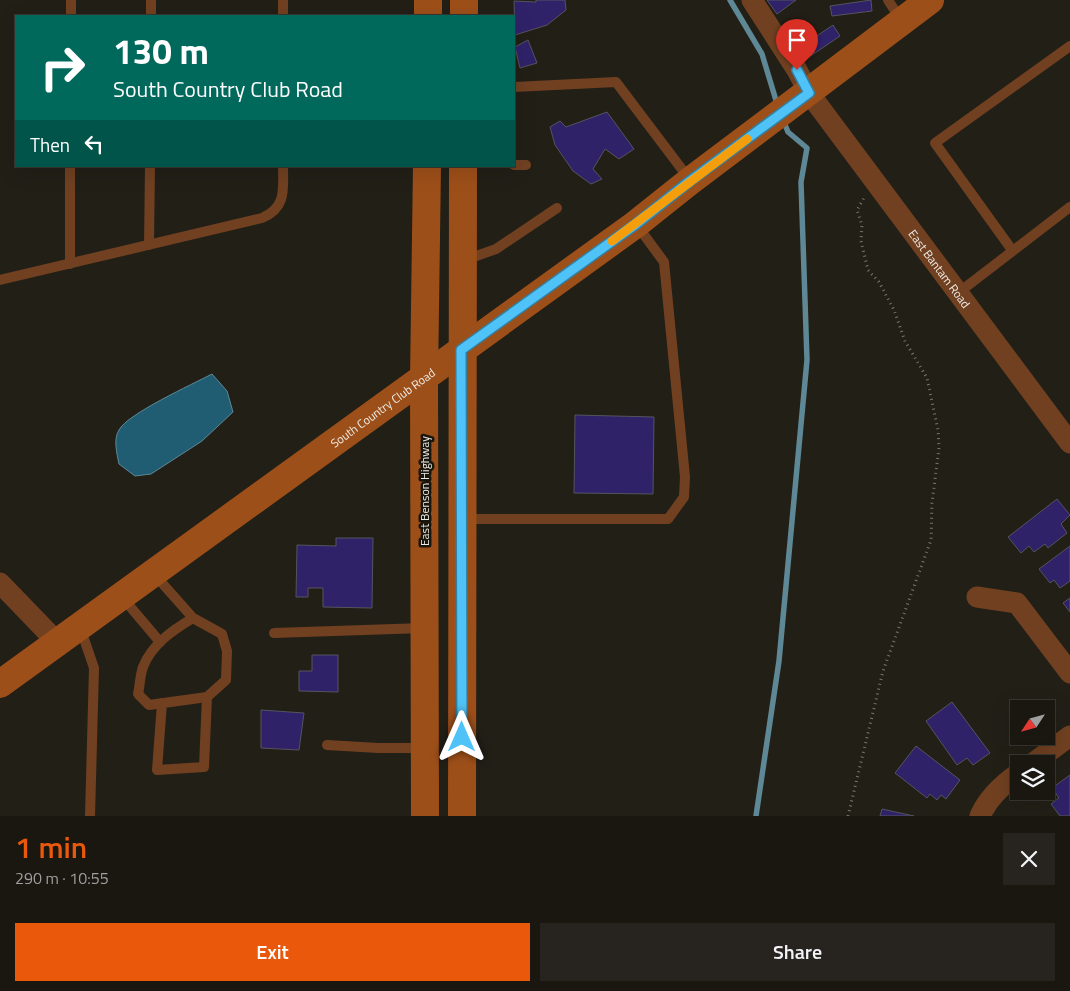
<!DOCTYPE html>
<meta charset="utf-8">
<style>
body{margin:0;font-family:"Titillium Web",sans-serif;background:#27241f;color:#f1f3f6;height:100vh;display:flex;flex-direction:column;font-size:19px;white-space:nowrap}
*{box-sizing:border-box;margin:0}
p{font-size:16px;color:#9f9f9f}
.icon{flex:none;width:28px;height:28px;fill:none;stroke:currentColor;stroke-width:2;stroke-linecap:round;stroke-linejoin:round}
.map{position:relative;height:816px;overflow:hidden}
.panel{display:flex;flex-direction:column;background:#1a1711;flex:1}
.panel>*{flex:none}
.top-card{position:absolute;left:15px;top:15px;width:500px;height:152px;border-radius:0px;box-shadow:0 5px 20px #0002,0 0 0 1px #383631;background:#00695c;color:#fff;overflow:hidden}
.needle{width:32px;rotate:234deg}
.buttons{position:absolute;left:1010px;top:700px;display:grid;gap:10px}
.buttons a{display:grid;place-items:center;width:45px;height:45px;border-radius:0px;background:#1a1711;box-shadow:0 5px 20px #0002,0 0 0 1px #383631;font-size:25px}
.pin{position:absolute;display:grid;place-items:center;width:42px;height:42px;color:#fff;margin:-51px -21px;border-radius:50% 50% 50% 0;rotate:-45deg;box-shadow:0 0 5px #0007}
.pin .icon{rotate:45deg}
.me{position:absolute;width:55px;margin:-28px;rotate:0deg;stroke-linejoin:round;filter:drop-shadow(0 0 4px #0008)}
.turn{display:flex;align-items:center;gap:18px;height:105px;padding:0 15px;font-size:22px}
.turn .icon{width:65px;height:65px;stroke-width:2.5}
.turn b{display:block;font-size:35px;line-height:42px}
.then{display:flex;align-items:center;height:48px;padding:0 15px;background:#0003;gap:10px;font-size:19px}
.round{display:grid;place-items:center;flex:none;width:52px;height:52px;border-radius:0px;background:#27241f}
.head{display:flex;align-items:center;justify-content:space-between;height:85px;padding:0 15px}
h1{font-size:30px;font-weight:600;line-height:38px;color:#ea580c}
.cta{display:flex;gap:10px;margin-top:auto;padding:10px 15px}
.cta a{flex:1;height:58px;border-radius:0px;background:#ea580c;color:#fff;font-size:20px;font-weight:600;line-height:58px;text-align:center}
.cta a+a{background:#27241f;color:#f1f3f6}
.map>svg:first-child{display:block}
.water{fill:#205d73;stroke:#5e8895}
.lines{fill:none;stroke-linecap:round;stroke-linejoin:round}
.stream{stroke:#5e8895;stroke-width:5.5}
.building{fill:#302269;stroke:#54545e}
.path{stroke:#797770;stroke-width:3;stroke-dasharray:1 4;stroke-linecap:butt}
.lane{stroke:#704021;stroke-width:10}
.street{stroke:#704021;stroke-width:21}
.secondary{stroke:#9d4f19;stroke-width:28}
.route-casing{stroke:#337fa1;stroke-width:12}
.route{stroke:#4fc3f7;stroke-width:9}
.slow{stroke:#f59e0b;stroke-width:9}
.labels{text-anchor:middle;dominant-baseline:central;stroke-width:5;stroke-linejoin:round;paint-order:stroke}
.street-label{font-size:12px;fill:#edebe5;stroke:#19160e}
</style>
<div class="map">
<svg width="1070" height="816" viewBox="0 0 1070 816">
<rect width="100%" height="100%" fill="#221f17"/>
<path class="water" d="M212,374L227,391L233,412L202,441L151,474L135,476L119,464C117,454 113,439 119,430C127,414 193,384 212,374Z"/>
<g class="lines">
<g class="stream">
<polyline points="730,0 762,54 778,107"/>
<polyline points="756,816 779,661 807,360 801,182 807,148 788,132 783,120"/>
</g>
</g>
<g class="building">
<polygon points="536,0 565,0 566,10 547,25 515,35 514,1 536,2"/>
<polygon points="767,0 796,0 777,14"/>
<polygon points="871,0 872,11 832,16 830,6"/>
<polygon points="833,25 840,36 809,57 802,46"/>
<polygon points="528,40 537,63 520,68 515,47"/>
<polygon points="607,112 634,149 619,159 605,149 593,169 602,179 591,184 573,171 555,145 550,127 560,121 566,127"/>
<polygon points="575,415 654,417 653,494 574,493"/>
<polygon points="1057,499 1070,515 1061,524 1067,533 1048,548 1045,544 1034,552 1029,546 1021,553 1008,537"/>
<polygon points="336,538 373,538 372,608 323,607 323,588 308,588 308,597 296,597 297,545 336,546"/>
<polygon points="1070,546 1070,581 1060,588 1054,580 1050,583 1039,569"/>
<polygon points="1070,598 1070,612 1063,603"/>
<polygon points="312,655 338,655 338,692 299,691 299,671 312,671"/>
<polygon points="952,702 990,753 973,765 967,758 957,765 926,721"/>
<polygon points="261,710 304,713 299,750 261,748"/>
<polygon points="916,746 960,780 946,799 941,795 937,800 930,794 927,798 895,773"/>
<polygon points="1070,775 1070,816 1060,816 1051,804 1059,798 1052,788"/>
<polygon points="882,809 914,816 880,816"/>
</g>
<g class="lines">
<polyline class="path" points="848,816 883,671 931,540 932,503 939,448 938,430 927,378 905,341 894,310 879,282 868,270 861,241 862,225 857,210 864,198"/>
<g class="lane">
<polyline points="888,0 901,20"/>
<polyline points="71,16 71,0"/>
<polyline points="151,16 151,0"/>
<polyline points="283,16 283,0"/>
<polyline points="514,87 616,82 690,180"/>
<polyline points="514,165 526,165"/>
<polyline points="149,245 150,166"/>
<polyline points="1012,250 935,143 1070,46"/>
<polyline points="465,260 496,249 557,208"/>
<polyline points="70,264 70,166"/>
<path d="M0,280L262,218C287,207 283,189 283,166"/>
<polyline points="958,293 1070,207"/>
<polyline points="463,519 668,519 684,497 685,477 664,262 636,224"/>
<path d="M154,574L193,618L222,634L227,651L226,680L207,697L149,705L138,694C140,685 140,675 143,667C152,644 173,630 193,618"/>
<polyline points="122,597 160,642"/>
<polyline points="80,627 94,668 90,816"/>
<polyline points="274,633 424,628"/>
<polyline points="162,703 157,770 204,767 207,697"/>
<polyline points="327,745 378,748 423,748"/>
</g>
<g class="street">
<path id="s1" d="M752,0L797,70L809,93L1070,443"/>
<polyline points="0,583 57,642"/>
<polyline points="977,597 1017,603 1070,673"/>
<polyline points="1032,764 1070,736"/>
<path d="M980,816C988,798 1003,784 1019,773"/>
</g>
<g class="secondary">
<polyline points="428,16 428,0"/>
<polyline points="464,16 464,0"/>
<path id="s2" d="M0,684L636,224L690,181L930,0"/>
<polyline points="425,816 424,379 427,166"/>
<polyline points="462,816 463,166"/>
</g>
</g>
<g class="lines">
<g class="route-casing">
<polyline id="route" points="462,737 461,350 636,224 690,181 809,93 797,70"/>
</g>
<use href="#route" class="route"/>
<polyline class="slow" points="612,241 747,139"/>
</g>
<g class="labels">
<g class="street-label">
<text stroke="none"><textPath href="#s1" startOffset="328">East Bantam Road</textPath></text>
<text stroke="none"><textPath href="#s2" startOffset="472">South Country Club Road</textPath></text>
<text transform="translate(424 491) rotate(-90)">East Benson Highway</text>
</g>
</g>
</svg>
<div class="buttons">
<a><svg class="needle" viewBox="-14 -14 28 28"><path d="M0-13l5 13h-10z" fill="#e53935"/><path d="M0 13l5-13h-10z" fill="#9f9f9f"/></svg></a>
<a><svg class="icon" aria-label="layers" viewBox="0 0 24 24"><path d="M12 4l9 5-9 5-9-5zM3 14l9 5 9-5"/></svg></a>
</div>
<div class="pin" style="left:797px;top:70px;background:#d93025"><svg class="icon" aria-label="arrive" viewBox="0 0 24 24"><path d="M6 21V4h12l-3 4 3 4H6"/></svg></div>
<svg class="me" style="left:462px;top:737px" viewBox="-20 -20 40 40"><path d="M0-17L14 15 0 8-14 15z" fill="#4fc3f7" stroke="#fff" stroke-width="4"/></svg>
<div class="top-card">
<div class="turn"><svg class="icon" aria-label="right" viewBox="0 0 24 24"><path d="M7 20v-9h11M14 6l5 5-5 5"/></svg><div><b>130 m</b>South Country Club Road</div></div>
<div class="then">Then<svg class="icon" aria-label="left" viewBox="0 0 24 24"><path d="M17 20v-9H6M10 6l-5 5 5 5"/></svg></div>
</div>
</div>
<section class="panel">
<div class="head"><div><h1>1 min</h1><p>290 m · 10:55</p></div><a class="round"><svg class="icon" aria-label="close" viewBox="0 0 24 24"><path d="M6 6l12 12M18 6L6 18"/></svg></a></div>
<div class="cta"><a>Exit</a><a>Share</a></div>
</section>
